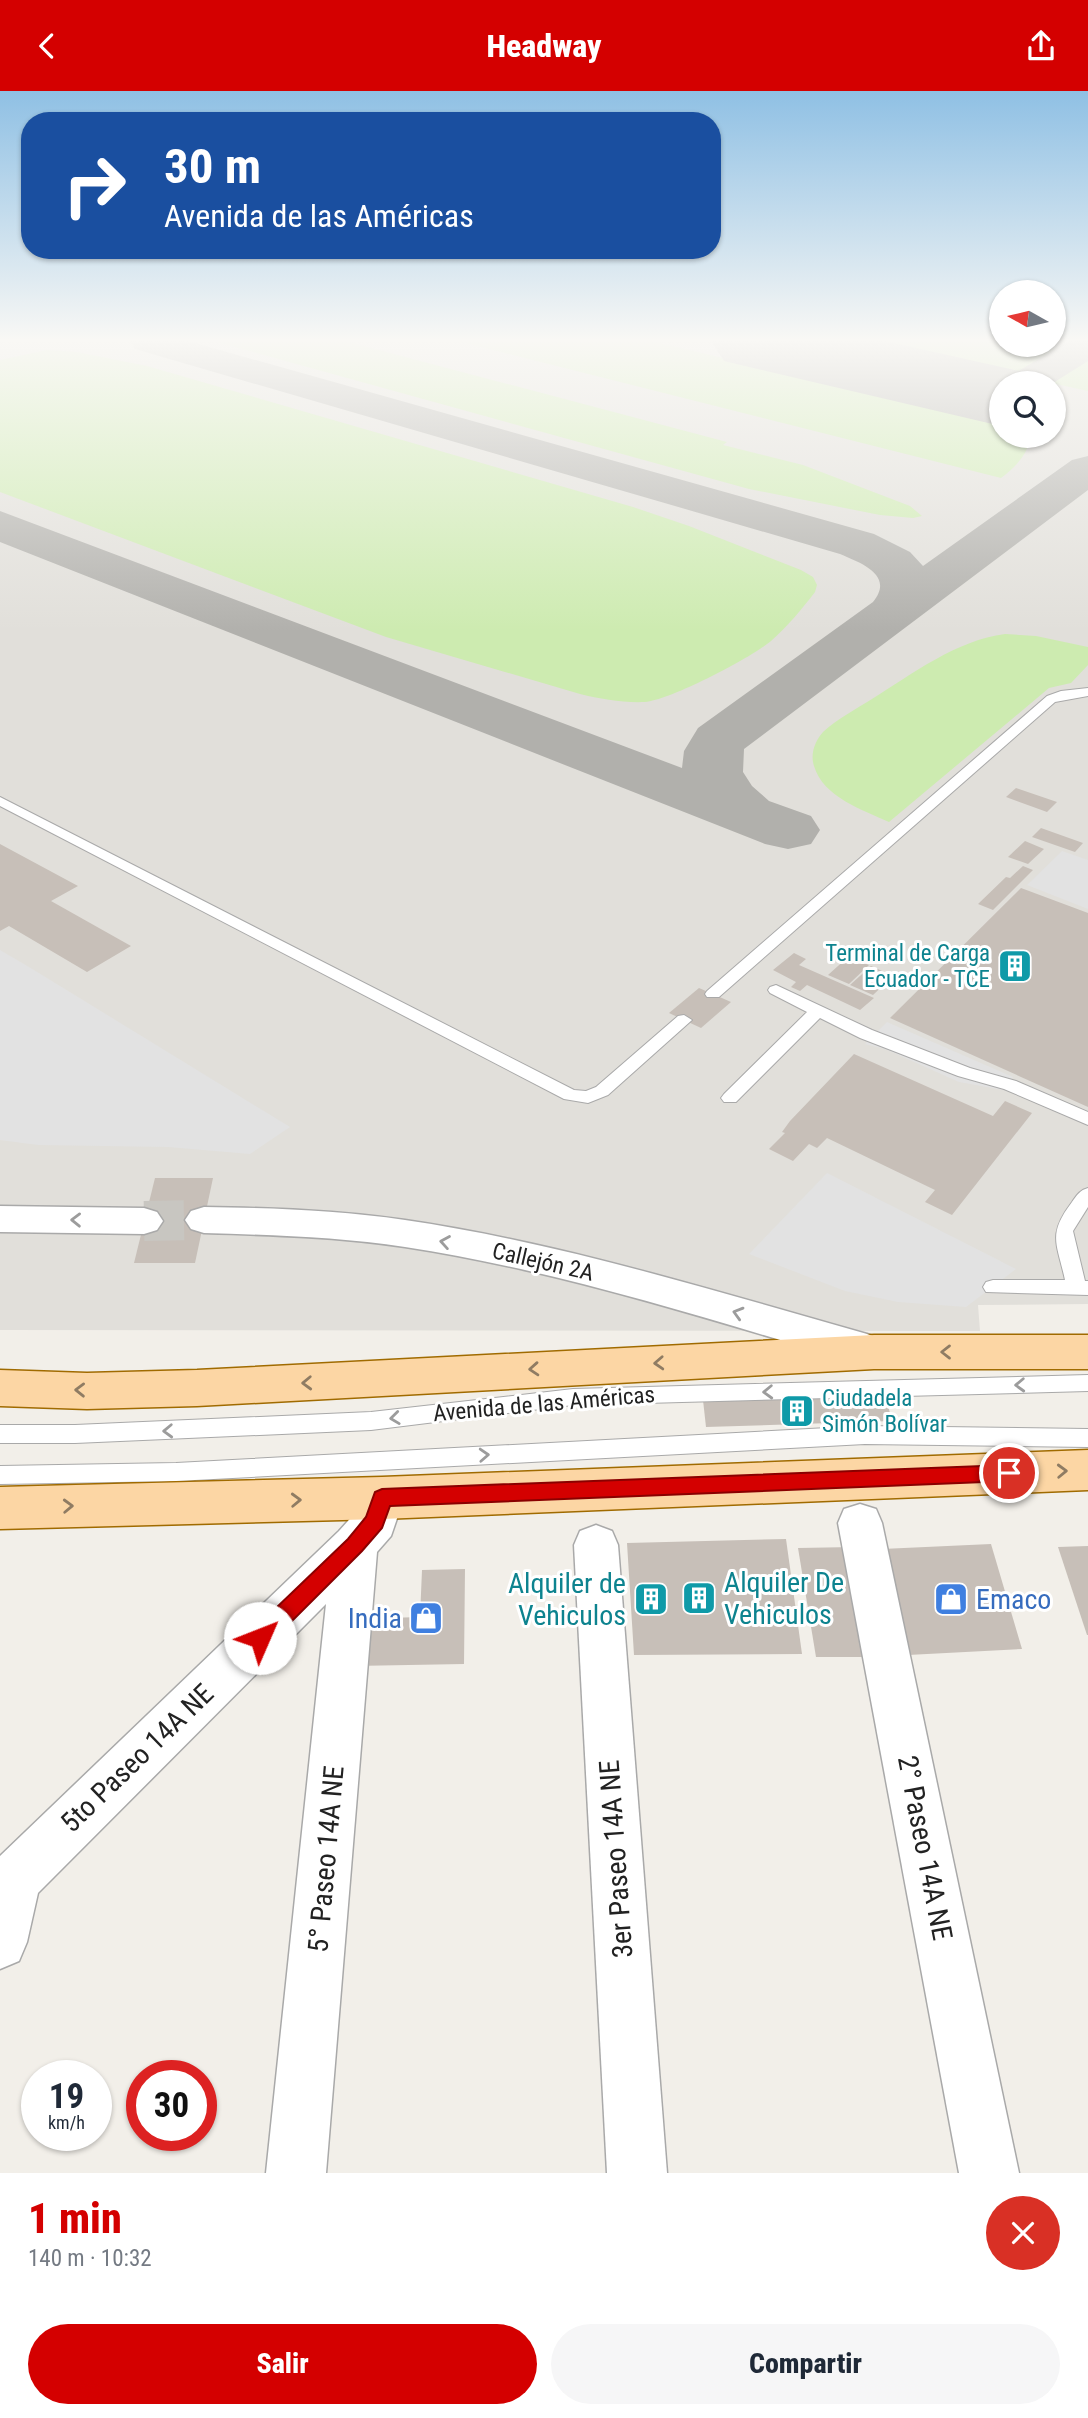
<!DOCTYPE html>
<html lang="es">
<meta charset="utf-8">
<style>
body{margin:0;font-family:"Roboto Condensed",sans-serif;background:#f6f6f7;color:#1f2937;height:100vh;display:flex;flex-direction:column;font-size:26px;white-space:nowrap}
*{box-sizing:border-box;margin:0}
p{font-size:23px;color:#747a83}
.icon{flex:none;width:38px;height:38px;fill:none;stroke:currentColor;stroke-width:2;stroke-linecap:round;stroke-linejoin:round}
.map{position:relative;height:2082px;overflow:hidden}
.drawer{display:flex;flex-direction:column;background:#fff;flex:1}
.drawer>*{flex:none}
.hud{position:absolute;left:21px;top:21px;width:700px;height:147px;border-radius:28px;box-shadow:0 2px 5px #0004;background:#1a4fa0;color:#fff;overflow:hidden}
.needle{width:46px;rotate:278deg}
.fabs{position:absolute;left:989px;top:189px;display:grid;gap:14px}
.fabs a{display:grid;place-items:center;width:77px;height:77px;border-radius:50%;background:#fff;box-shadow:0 2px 5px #0004;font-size:35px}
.speed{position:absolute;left:21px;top:1969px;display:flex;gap:14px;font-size:35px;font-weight:700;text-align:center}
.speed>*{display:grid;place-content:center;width:91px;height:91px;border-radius:50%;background:#fff;box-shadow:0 2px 5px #0004;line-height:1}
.speed small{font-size:18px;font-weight:400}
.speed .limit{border:10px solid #d22;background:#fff;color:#111}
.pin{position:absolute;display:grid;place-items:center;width:60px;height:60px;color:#fff;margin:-30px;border:4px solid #fff;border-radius:50%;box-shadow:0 2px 7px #0007}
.me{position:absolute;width:77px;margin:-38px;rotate:46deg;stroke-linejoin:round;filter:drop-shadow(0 0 5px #0008)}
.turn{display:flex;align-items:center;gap:24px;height:147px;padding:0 28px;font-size:32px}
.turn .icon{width:91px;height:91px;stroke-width:2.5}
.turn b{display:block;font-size:49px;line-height:60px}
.round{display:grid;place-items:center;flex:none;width:74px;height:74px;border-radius:37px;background:#f6f6f7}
.head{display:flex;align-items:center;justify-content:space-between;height:119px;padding:0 28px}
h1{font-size:42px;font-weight:800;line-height:52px;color:#d40000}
.action{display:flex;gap:14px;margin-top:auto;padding:14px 28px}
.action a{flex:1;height:80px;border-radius:42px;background:#d40000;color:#fff;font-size:28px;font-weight:800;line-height:80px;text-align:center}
.action a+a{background:#f6f6f7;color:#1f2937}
header{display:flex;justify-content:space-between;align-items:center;height:91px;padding:0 28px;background:#d40000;color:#fff;font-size:32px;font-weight:800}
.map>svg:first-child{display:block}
.airport{fill:#e1dfda;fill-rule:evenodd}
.grass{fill:#cdebb0}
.parking{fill:#e2e2e2}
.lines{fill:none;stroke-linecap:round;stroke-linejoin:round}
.taxiway{fill:#b1b0ac;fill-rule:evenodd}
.runway{fill:#b1b0ac;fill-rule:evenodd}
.building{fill:#c7bfb8}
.minor-tunnel{stroke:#c8c6c1;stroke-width:40;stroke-dasharray:40 20;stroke-linecap:butt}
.service-casing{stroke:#a9a9a9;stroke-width:2}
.minor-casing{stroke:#a9a9a9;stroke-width:3}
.primary-casing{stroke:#a06b00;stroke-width:3}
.service{fill:#fff;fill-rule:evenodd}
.minor{fill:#fff;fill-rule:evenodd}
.primary{fill:#fcd6a4;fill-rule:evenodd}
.oneway{stroke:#9c9c9c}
.oneway2{stroke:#8f7c63}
.route{fill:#d40000;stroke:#8a0000;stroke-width:2}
.labels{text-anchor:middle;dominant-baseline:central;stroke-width:6;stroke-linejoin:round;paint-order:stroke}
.culture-label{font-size:23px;fill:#0d838f;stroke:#fff;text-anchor:end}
.street-label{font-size:23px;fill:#222;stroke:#fff}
.near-culture-label{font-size:28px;fill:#0d838f;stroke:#fff;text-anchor:start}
.near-shop-label{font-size:28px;fill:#366cbe;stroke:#fff;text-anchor:start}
.near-street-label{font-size:28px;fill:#222;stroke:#fff}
</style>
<header><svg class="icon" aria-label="back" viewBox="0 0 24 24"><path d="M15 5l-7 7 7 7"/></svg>Headway<svg class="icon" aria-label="share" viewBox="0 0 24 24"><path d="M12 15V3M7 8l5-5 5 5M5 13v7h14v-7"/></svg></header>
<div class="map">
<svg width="1088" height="2082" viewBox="0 0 1088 2082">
<rect width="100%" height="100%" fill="#f2efe9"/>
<path class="airport" d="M0,250H1001V254H1054V250H1088V1213L978,1214L980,1240L0,1239ZM1001,292H1054V345H1001Z"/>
<g class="grass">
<polygon points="213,250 345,250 727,351 723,354 803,374 910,415 922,425 913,427 880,424 749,398"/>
<path d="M457,250H651L1001,332V345H1029C1030,363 1014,377 1001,387Z"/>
<polygon points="860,250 1001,250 1001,254 1036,254 1066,260 1029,283 1017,284"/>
<path d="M47,259L77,261L147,275L633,416L689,435L801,479L813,486L817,494L815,501C802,518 787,536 771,550C751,567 670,609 645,611C623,612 601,608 580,603L386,546L0,401V269Z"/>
<polygon points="1084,263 1088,264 1088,300 1047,291 1048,285"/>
<path d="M1005,543L1036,545L1088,556V574L1071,592L1049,597L889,731C863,719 823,706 814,675C810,663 815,650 823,641C837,628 856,618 872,608C912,583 957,549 1005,543Z"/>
</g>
<g class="parking">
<polygon points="1062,760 1088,769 1088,818 1027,794"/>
<polygon points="0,859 29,876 290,1036 250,1063 168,1056 38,1054 0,1049"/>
<polygon points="887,931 1013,986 1003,999 959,991 885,958 865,953"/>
<polygon points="827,1082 1016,1178 966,1216 898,1211 845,1200 749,1163"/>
</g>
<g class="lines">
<g class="taxiway">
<path d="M130,250H188L874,443L910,461L923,475L1072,369L1088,365V399L744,658L743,681L752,695L769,710L811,725L820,739L811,753L788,758L765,753L0,451V420L682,677L684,660L698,637L873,511C895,484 861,472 840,463L135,258Z"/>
<polygon points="1069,250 1088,250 1088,270 1053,292 1006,292 1012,284"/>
</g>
<polygon class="runway" points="711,250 885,250 1037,284 1043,292 1001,292 1001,335 724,270"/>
</g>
<g class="building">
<polygon points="1016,697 1057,711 1047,721 1006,706"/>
<polygon points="1041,737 1083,752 1075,761 1032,746"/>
<polygon points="1025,750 1044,758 1028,773 1008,766"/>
<polygon points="0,753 78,795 51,810 131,855 87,881 9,835 0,840"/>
<polygon points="1023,775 1033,779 993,819 978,813 1006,786 1010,787"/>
<polygon points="1021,797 1088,822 1088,1016 890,927"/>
<polygon points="794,862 806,868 799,874 874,907 860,919 807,894 800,900 791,896 796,891 773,879"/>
<polygon points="848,866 869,874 849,893 828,884"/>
<polygon points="871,875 893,885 873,904 850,894"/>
<polygon points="699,897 731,911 701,937 669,922"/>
<polygon points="854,963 993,1025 1005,1010 1032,1022 952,1124 925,1111 935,1099 827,1047 817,1057 809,1053 793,1070 769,1058 785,1042 782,1041 790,1030"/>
<polygon points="155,1087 213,1087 195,1172 134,1172"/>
<polygon points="885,1303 892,1330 706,1336 703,1309"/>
<polygon points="786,1448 802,1563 634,1564 627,1452"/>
<polygon points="991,1453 1022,1558 908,1564 882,1458"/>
<polygon points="1088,1455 1088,1544 1087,1544 1058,1456"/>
<polygon points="854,1456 874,1566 816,1566 798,1457"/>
<polygon points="465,1478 464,1573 353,1575 356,1528 420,1526 422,1479"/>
</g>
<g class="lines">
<polyline class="minor-tunnel" points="144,1130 204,1129"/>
<g class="service-casing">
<g id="service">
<polygon points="1088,597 1088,605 1055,611 719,906 707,906 705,903 707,900 1047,605 1061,600"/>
<polygon points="0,706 574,999 586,1000 596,996 678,925 684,924 692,929 608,1004 588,1012 564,1008 0,715"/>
<polygon points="776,894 872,939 970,977 1016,990 1088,1021 1088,1034 1004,998 958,985 860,947 820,927 736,1011 724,1011 721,1007 724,1003 807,921 770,902 768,899 770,896"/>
<path d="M1088,1097V1116L1073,1140L1085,1190H1088V1204L986,1201L983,1196L986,1191L993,1189H1065C1057,1152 1047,1144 1072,1111C1077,1104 1080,1099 1088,1097Z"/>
<polygon points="1088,1284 1088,1300 573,1314 371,1339 75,1352 0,1352 0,1334 75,1334 371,1321 573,1298"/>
<polygon points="865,1335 1088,1338 1088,1356 865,1353 176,1390 0,1393 0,1375 176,1372"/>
</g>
</g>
<g class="minor-casing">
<g id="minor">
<polygon points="0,1115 144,1117 157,1121 163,1130 157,1139 144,1143 0,1141"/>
<path d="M204,1116C271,1117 338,1119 405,1129C562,1152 714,1200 867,1243L881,1248L887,1259L881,1270L867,1275C715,1230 562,1180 405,1156C338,1146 271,1144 204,1142L191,1138L185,1129L191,1120Z"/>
<polygon points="382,1388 397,1394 404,1407 391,1445 377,1461 326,2082 266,2082 326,1513 38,1802 27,1851 19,1870 0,1878 0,1765 339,1440 356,1421 367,1394"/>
<polygon points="860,1413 876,1418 882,1432 1019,2082 959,2082 838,1432 844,1418"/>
<polygon points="596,1434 612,1440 618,1454 667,2082 607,2082 574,1454 580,1440"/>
</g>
</g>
<g class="primary-casing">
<g id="primary">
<polygon points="874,1244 1088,1244 1088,1278 874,1278 197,1315 87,1318 0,1315 0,1279 87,1282 197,1279"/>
<polygon points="1088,1359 1088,1399 382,1428 0,1438 0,1396 382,1386"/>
</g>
</g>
<use href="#service" class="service"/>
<use href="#minor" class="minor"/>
<use href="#primary" class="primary"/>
</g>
<defs><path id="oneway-chevron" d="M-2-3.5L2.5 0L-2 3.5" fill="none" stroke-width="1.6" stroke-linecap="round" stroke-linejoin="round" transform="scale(1.75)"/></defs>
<g class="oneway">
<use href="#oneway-chevron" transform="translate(76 1129) rotate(-179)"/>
<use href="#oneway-chevron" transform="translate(445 1151) rotate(-170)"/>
<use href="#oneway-chevron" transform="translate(738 1222) rotate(-164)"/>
<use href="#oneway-chevron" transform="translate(1020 1294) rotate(178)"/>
<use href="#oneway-chevron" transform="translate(768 1301) rotate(178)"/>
<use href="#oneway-chevron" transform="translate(395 1327) rotate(173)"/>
<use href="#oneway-chevron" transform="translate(168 1340) rotate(178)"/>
<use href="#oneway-chevron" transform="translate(484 1364) rotate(-3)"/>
</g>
<g class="oneway2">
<use href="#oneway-chevron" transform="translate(946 1261) rotate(180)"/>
<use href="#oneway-chevron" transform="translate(659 1272) rotate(177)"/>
<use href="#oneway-chevron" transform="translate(534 1278) rotate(176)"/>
<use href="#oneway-chevron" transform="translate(307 1292) rotate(178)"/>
<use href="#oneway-chevron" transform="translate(80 1299) rotate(-179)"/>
<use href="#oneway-chevron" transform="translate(1062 1380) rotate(-2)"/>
<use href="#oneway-chevron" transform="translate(296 1409) rotate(-2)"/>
<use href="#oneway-chevron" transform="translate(68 1415) rotate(-2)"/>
</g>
<linearGradient id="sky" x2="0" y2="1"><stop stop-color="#8fc0e4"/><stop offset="0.46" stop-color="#f9f8f5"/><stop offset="1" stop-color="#f9f8f5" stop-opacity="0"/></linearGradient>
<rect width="1088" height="541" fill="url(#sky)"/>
<polygon class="route" points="1009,1374 1016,1376 1019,1382 1016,1388 1009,1390 390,1415 382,1437 362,1460 268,1554 260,1557 252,1554 249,1547 252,1540 348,1448 366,1426 375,1401 382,1398"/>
<defs>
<g id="building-square" transform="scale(1.75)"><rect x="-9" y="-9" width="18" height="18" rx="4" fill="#0f9aa8" stroke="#fff"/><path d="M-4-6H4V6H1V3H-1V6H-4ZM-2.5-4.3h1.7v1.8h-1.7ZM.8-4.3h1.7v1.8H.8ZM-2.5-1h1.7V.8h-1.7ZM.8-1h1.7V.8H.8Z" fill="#fff"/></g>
<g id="shop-square" transform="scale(1.75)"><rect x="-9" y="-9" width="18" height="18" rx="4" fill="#3f7fe0" stroke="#fff"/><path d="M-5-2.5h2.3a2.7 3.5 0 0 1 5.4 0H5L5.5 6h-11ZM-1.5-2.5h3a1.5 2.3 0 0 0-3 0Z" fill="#fff"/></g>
</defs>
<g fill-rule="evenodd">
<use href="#building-square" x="1015" y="875"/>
<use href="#building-square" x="797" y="1320"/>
<use href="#building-square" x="699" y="1507"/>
<use href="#building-square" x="651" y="1508"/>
<use href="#shop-square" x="951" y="1508"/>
<use href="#shop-square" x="426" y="1527"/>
</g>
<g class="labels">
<g class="culture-label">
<text x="990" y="862">Terminal de Carga<tspan x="990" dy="26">Ecuador - TCE</tspan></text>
<text x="822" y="1307" text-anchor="start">Ciudadela<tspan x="822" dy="26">Simón Bolívar</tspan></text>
</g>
<g class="street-label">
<text transform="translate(543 1171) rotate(13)">Callejón 2A</text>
<text transform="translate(544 1313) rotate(-5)">Avenida de las Américas</text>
</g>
<g class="near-culture-label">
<text x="724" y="1491">Alquiler De<tspan x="724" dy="32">Vehiculos</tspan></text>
<text x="626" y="1492" text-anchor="end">Alquiler de<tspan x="626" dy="32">Vehiculos</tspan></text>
</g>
<g class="near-shop-label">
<text x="976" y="1508">Emaco</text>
<text x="402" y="1527" text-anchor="end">India</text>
</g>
<g class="near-street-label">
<text transform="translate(137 1667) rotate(-44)">5to Paseo 14A NE</text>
<text transform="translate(925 1757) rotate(79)">2° Paseo 14A NE</text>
<text transform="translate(326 1768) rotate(-85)">5° Paseo 14A NE</text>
<text transform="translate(616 1768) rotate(-94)">3er Paseo 14A NE</text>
</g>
</g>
</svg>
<div class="fabs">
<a><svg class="needle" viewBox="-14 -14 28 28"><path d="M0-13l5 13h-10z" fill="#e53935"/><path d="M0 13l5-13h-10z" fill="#747a83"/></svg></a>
<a><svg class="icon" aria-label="search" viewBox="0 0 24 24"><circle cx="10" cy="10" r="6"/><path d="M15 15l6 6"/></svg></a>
</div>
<div class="speed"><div>19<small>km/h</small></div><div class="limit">30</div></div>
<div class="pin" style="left:1009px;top:1382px;background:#d93025"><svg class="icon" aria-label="arrive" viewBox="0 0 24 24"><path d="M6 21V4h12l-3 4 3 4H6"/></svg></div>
<svg class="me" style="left:260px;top:1547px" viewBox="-20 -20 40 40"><circle r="19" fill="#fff"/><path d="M0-13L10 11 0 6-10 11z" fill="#d40000"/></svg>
<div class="hud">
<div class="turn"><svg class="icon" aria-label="right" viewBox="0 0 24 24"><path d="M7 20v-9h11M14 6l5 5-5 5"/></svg><div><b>30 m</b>Avenida de las Américas</div></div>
</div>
</div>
<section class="drawer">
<div class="head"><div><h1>1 min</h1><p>140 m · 10:32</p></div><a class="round" style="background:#d93025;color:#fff"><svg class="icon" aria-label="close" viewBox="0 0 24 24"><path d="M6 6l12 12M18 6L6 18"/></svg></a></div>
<div class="action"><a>Salir</a><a>Compartir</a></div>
</section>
